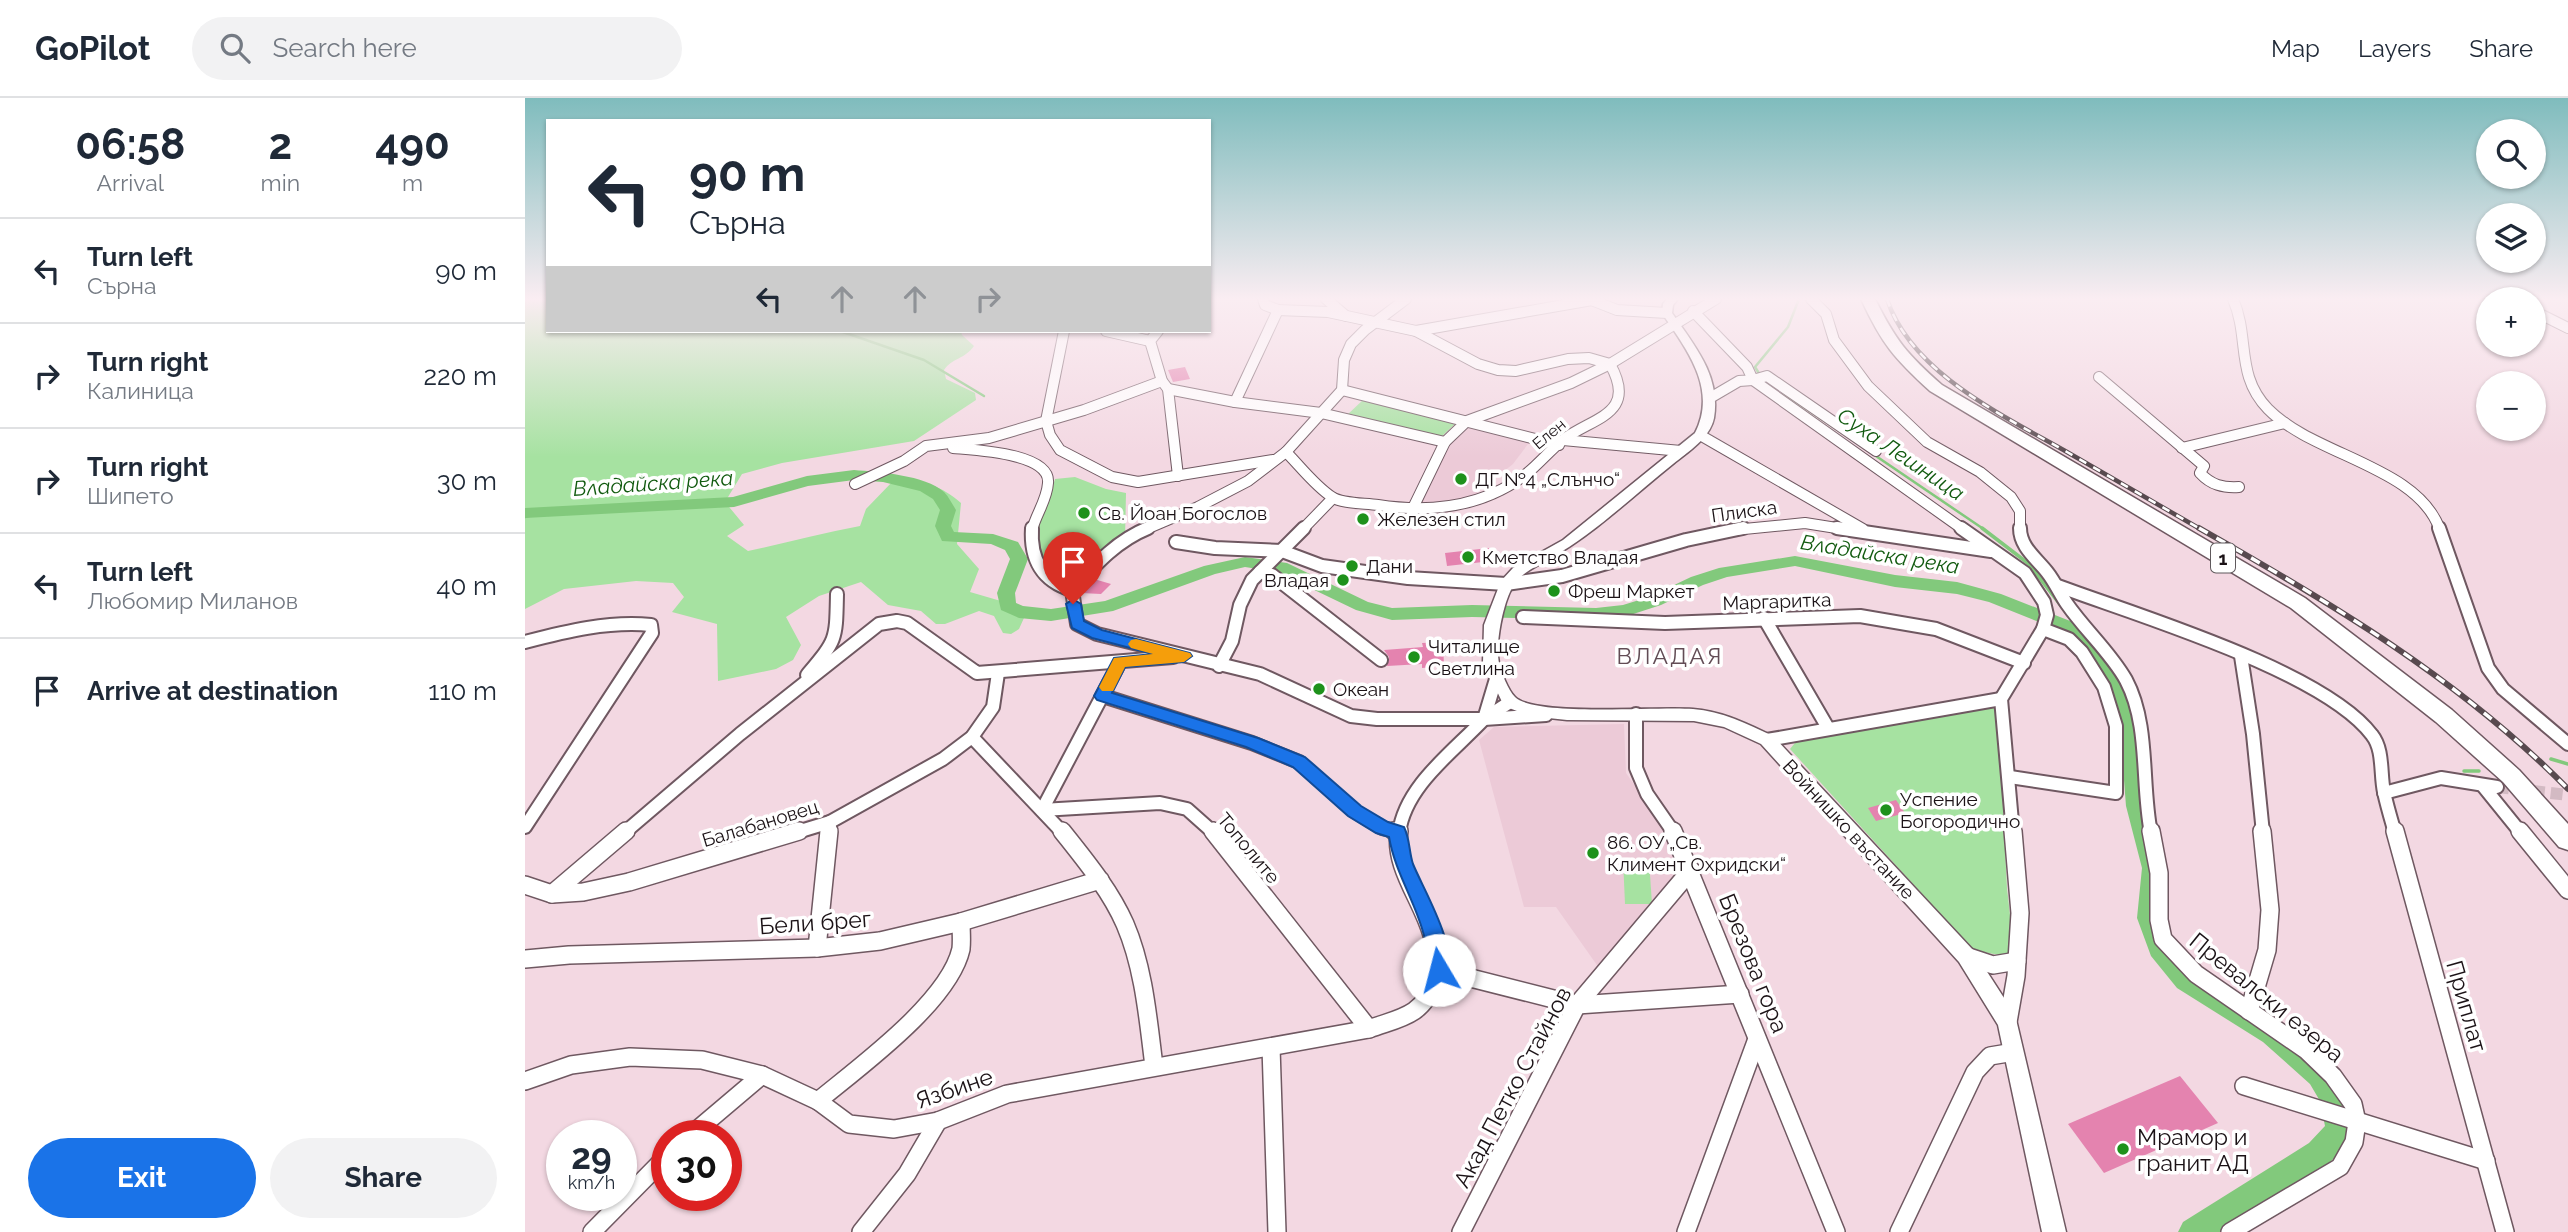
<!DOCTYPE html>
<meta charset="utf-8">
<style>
body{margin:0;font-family:Raleway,sans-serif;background:#f2f2f3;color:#1f2937;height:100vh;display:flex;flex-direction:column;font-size:26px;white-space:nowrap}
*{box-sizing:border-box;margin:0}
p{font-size:23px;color:#747a83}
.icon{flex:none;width:38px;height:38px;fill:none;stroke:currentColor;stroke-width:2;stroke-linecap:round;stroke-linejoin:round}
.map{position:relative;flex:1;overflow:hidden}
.sheet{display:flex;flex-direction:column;background:#fff;width:525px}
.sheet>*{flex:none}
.top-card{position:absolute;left:21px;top:21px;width:665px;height:214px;border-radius:0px;box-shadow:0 2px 5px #0004;background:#fff;color:#1f2937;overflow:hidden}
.controls{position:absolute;left:1951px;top:21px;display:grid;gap:14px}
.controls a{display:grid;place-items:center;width:70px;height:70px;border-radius:50%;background:#fff;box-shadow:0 2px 5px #0004;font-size:35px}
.speed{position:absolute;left:21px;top:1022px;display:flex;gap:14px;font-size:35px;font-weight:700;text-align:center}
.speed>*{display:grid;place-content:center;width:91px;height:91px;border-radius:50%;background:#fff;box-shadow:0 2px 5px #0004;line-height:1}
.speed small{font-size:18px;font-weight:400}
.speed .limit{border:10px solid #d22;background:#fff;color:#111}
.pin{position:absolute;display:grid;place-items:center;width:60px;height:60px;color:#fff;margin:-72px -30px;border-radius:50% 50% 50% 0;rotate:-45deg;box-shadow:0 0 7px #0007}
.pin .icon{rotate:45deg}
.me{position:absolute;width:77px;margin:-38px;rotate:352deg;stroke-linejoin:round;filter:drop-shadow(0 0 5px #0008)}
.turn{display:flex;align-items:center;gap:24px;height:147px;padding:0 28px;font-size:32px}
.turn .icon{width:91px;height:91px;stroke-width:2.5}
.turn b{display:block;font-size:49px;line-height:60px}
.lanes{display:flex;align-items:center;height:66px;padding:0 28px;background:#0003;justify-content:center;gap:35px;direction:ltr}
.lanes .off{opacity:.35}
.eta{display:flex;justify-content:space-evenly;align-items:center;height:119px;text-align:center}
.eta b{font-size:42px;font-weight:700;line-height:49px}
.action{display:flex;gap:14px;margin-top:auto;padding:14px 28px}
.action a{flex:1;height:80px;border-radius:42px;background:#1a73e8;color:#fff;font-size:28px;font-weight:700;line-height:80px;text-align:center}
.action a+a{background:#f2f2f3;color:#1f2937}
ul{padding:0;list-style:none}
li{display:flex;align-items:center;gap:21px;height:105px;padding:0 28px;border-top:2px solid #e0e1e3}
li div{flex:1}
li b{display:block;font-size:26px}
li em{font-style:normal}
header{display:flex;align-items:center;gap:42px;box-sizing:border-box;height:98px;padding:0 35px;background:#fff;border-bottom:2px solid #e0e1e3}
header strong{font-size:33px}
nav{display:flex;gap:38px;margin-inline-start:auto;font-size:24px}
.search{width:490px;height:63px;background:#f2f2f3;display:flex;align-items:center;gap:18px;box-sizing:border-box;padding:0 24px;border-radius:38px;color:#747a83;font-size:26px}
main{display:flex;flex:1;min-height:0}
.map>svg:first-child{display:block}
.built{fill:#eccad7}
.green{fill:#a6e2a1}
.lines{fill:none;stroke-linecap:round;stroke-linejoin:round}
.stream-far1{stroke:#82c97c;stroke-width:2.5}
.stream{stroke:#82c97c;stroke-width:3.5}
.river{fill:#82c97c;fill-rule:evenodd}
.building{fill:#e483af}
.street-tunnel{stroke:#d3bac3;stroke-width:12;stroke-dasharray:12 6;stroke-linecap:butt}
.street-far2-casing{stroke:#6f5861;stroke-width:12}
.street-far1-casing{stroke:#6f5861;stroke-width:16}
.street-casing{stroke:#6f5861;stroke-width:20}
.secondary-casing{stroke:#6f5861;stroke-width:3}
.highway-casing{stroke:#6f5861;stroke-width:3}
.street-far2{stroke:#fff;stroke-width:10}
.street-far1{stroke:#fff;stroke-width:12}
.street{stroke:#fff;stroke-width:17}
.secondary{fill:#fff;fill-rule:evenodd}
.highway{fill:#fff;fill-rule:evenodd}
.rail-far1-casing{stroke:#584a4f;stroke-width:4.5}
.rail-casing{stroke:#584a4f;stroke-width:6}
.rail-far1{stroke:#fff;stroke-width:2.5;stroke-dasharray:8;stroke-linecap:butt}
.rail{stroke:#fff;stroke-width:3.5;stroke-dasharray:10;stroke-linecap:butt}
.route{fill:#1a73e8;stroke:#114b97;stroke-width:2}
.slow{fill:#f59e0b}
.poi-dot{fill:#1e911b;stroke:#fff;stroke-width:2.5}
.labels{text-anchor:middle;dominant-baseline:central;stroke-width:7;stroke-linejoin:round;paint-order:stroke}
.far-street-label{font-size:16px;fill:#1b1216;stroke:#fff}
.shield{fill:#fff;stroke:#5f595c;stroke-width:2}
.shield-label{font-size:18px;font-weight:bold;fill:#1b1216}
.poi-label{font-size:19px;fill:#1b1216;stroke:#fff;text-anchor:start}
.street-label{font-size:19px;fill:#1b1216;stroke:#fff}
.water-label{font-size:21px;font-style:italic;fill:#115a0f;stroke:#fff}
.quarter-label{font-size:23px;letter-spacing:2px;fill:#624c55;stroke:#fff}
.near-street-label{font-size:23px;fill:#1b1216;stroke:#fff}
.near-poi-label{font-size:23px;fill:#1b1216;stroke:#fff;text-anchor:start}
</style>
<header>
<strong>GoPilot</strong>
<div class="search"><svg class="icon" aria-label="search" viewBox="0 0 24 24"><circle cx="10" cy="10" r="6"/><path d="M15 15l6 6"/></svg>Search here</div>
<nav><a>Map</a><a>Layers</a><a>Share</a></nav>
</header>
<main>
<section class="sheet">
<div class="eta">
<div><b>06:58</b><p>Arrival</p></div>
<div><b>2</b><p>min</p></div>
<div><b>490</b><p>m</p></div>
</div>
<ul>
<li><svg class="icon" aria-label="left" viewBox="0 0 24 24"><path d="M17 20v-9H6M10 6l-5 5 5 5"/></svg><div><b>Turn left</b><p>Сърна</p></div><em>90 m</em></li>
<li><svg class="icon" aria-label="right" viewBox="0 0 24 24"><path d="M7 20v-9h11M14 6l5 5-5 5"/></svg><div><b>Turn right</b><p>Калиница</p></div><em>220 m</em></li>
<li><svg class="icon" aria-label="right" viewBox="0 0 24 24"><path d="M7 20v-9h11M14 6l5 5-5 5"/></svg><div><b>Turn right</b><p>Шипето</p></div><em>30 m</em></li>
<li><svg class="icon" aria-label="left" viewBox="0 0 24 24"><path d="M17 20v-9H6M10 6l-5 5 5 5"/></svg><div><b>Turn left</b><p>Любомир Миланов</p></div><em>40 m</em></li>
<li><svg class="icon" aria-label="arrive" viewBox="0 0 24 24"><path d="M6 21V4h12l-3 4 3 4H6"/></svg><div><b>Arrive at destination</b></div><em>110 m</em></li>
</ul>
<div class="action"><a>Exit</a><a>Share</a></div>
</section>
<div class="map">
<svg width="2043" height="1134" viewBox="0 0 2043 1134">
<rect width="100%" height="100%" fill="#f3d8e2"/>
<g class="built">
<polygon points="943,328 1006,342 988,366 939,405 898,406 895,404 923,346"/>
<polygon points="1099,626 1101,675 1146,739 1159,770 1074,870 1031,809 999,809 954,642 969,629"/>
</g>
<g class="green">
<path d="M0,201H23V233H436L437,237L449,248C440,261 427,260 419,272L421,281L450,295L451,302L389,343L257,365L217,376L200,404L219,427L202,438L223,453C261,445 297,435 335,428L341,411L369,382C395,381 416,387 436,405L432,446L454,471L445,494L503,511L494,531L486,536L478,535L469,518L454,513L420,526H411L396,513L363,507L336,484L294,498L261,519L276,547L268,562L251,571L193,583L192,526L147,514L159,499L148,485L111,483L39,491L0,511Z"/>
<polygon points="839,301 930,326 916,339 821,318"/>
<polygon points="550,379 581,391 601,395 600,442 547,492 518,478 507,432 515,405 524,404 530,381"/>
<polygon points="1473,609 1482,790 1488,844 1486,854 1474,857 1448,852 1265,651 1274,640"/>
<polygon points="1098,761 1124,762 1127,806 1100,806"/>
</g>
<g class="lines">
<g class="stream-far1">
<polyline points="315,233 399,262 459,298"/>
<polyline points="1235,277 1230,269 1263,229 1274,201"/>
<polyline points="1258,295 1460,432"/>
<polyline points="0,419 11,416"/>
</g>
<g class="stream">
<polyline points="1457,430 1504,466 1556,534"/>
<polyline points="2026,661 2043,666"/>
<polyline points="1939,673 1954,673"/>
</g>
<path class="river" d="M329,372C354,374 400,377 419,394C424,399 427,406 431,412L426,428L429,434L468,436L493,444L503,461L490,495L491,505L498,508L526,511L580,503L679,468L720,459L762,465L843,504L867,510L947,507L1071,510L1098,507L1124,499L1166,479L1194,470L1270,458L1370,477L1432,484L1476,496L1563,530L1597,574L1614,617L1623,708L1639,770L1636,820L1645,844L1670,874L1756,928L1803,968L1821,999L1828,1029L1818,1052L1804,1065L1695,1134H1653L1658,1124L1784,1045L1800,1028L1795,1003L1785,986L1738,944L1652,890L1626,858L1612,820L1617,770L1601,708L1594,617L1578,576L1549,538L1464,504L1432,496L1370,489L1270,468L1202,479L1178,487L1136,507L1099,519L1071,522L947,519L867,522L831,512L752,474L720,469L690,476L588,513L526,523L494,520L476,512L472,495L485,461L480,452L466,446L417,443L410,428L415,412L408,401L395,393L358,384L329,382L283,388L209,409L0,420V410L208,399L282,378Z"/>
</g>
<g class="building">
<polygon points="660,269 665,281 648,284 643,272"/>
<polygon points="964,450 967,463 922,468 920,455"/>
<polygon points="569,481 586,486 576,496 556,495"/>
<polygon points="918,544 919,568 897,570 897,566 862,568 864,559 859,552 898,549 897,545"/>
<polygon points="1371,702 1380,715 1351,723 1343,710"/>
<polygon points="1655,978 1693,1025 1579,1075 1543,1026"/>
</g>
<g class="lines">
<polyline class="street-tunnel" points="1972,689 2043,697"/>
<g class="street-far2-casing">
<g id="street-far2">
<polyline points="801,201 821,218"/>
<polyline points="1064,201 1092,212 1142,215"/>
<polyline points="1286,201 1301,216 1309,242 1343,288 1402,344 1455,374 1486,399 1495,413 1495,432"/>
<path d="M1708,201C1725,240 1710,277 1743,311C1789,358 1893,368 1915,432"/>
<path d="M753,212L803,214L891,233L953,266L973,272L991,273L1043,261L1064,260L1085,266C1113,316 1069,319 1039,341C1025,352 1014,366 1000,377C957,409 905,415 853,407C840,405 817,406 807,399C790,388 775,368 761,354"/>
<polyline points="1168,213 1222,269 1228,282 1214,283 1185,300"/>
<polyline points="2009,213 2043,230"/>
<polyline points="539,233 521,323 525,337 535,352 587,379 613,384 748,362"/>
<polyline points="581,233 625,243"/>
<polyline points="633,233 625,243 637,283 643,291 653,378"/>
<polyline points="891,233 1067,202"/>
<path d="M1574,279L1679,368L1675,375C1686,387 1698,390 1714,389"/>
<polyline points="1228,282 1439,432"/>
<polyline points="1228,282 1242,278 1351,353"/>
<polyline points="643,291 710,304 796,315 920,344"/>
<polyline points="817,292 1034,347"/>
<polyline points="710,304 753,212 740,207 738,201"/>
<polyline points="1175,337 1338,431"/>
<polyline points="1038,342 1156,353"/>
<path d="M428,350C449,352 526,355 523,385C522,402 511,416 507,432"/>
<polyline points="1657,350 1760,325"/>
<polyline points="330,386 379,363 401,348 464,340 559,312 637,283"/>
<polyline points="887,412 920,344 942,323 1046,285 1085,266 1191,201"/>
<polyline points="619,432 673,409 723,383 761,354 817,292 819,262 826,246 840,232 881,201"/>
<polyline points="777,432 808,400"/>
<polyline points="1209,432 1280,425 1324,432"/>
</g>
</g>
<g class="street-far1-casing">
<g id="street-far1">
<path d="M507,430C505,461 517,483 547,492"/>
<path d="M623,430C591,443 570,467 547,492L552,526L572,536L735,576L826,618L852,621H959L985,604"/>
<polyline points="1312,430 1466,453"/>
<polyline points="1436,430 1500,475 1519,504 1522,517 1518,531 1476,601 1488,735"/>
<path d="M1495,430C1495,449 1511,460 1522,474C1530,484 1535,496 1542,506C1560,532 1586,555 1601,582C1625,627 1616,686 1626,735"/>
<polyline points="1914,430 1963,570 1978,591 2043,646"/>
<polyline points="651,444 690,450 757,453 797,468 883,480 981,486 1037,478 1161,442 1218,430"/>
<polyline points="735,474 747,477 856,562"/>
<path d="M1533,488C1611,517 1799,573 1847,637C1859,652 1855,676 1859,694C1862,708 1866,721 1870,735"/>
<polyline points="998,519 1140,525 1335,518 1411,531 1499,565"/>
<polyline points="1239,520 1303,630"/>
<path d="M0,544C42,533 83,523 126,527L127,535L0,729"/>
<polyline points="1716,558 1728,636 1738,735"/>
<polyline points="694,568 707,543 715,507 727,482 779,430"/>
<path d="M282,577C312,541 311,543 312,496"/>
<polyline points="971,581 959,621 1021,617"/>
<polyline points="578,598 727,645 774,664 829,713 857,730 873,734"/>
<polyline points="1111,616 1111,670 1122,696 1149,735"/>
<polyline points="447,639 538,735"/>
<polyline points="1242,642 1476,601"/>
<polyline points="1485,679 1591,695 1591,628 1579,589 1557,554 1544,541 1518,531"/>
<polyline points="1958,688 1996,735"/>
<polyline points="1859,695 1916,680 1972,689"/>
<polyline points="517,712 635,705 662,711 689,735"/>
<polyline points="517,712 595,564"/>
<polyline points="99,735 215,636 354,526 372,523 382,525 452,575 648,559"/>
<polyline points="269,735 305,724 418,661 447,639 468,609 473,575"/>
<polyline points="304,735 305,724"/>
<path d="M874,735C880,688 928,654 959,621"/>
</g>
</g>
<g class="street-casing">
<g id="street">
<path d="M537,733C560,762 585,792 600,826C619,870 623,921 629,968"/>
<polyline points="688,733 844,931"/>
<polyline points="869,733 873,734"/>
<polyline points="1148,733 1311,1134"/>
<polyline points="1626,733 1634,775 1634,822 1638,841 1671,876 1781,952 1808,978 1828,1006 1832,1024 1829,1044 1815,1069 1705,1134"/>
<polyline points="1870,733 1980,1134"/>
<polyline points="1995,733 2043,792"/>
<polyline points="0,787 27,796 58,794 104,784 274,733"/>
<polyline points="27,796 101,733"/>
<polyline points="292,850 304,733"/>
<polyline points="1441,858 1468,867 1492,863"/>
<polyline points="0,861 44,857 292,850 355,843 436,824 575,782"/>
<polyline points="914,872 1052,907 1215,896"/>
<polyline points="1724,913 1742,852 1745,812 1737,733"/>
<polyline points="1483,924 1491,878 1495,815 1488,733"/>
<polyline points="746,949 752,1134"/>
<path d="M0,983L46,967L105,959L177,962L237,977L293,1003L324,1026L369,1031L413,1023L482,996L844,931C859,925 876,922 889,913C899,906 906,894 909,882C922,822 867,784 874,733"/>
<polyline points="1719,988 1961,1063"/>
<path d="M293,1003C334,969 424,904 436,851C437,842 436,833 436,824"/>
<polyline points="165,1038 237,977"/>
<polyline points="67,1134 142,1058"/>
<polyline points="336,1134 382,1076 413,1023"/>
<polyline points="936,1134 1052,907 1166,772"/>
<polyline points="1161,1134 1232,941"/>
<polyline points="1374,1134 1450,974 1465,958 1489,954"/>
</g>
</g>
<g class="secondary-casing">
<path id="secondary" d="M1142,201H1153L1148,207L1147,215C1169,247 1196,278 1189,320C1185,340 1163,354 1148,366C1108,398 1070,435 1026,460C1013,468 996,474 988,488C978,505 970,545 974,565C976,574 983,592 990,599C1010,619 1134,608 1168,611C1197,613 1222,626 1248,638L1448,852L1490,917L1541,1134H1517L1473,927L1434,864L1236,646L1199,629L1169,623L1042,622L1005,618L979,608L958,564L959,527L976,483L988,470L1038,442L1170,335C1193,290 1161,251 1137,215L1138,206Z"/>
</g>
<g class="highway-casing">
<path id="highway" d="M1336,201H1350C1371,243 1382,256 1417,287L1780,500L1927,612L1994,672L2043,726V752L2034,749L1978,684L1911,624L1766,510L1405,293C1369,260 1357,246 1336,201Z"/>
</g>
<use href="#street-far2" class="street-far2"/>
<use href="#street-far1" class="street-far1"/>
<use href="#street" class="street"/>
<use href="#secondary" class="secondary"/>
<use href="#highway" class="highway"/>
<g class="rail-far1-casing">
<path id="rail-far1" d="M1362,201C1386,275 1479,318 1542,354C1587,380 1632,406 1677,432"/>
</g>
<g class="rail-casing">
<path id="rail" d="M1674,430C1806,505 1936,582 2043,691"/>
</g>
<use href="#rail-far1" class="rail-far1"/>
<use href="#rail" class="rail"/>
</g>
<linearGradient id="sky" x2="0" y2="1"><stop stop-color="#7fbcbd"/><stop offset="0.56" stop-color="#faedf2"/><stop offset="1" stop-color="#faedf2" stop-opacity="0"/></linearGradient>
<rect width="2043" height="359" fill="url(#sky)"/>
<path class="route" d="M548,501L556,506L559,523L577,532L665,555L667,558L659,564L600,569L587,595L733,640L780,659L836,708L863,724L879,729C885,741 884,754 888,766C899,793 934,850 921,878L914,881L906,878C900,865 903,849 898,834C889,801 870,774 864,739L851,735L823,718L768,669L721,649L572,602L569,598L589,560L628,556L567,540L547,530L541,506Z"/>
<polygon class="slow" points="611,541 665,555 667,558 659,564 600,569 588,593 577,593 574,589 589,560 628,556 606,550 603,546 606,542"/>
<g class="poi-dot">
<circle cx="936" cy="381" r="7"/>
<circle cx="559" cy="415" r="7"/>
<circle cx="838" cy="421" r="7"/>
<circle cx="943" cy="459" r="7"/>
<circle cx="827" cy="468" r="7"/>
<circle cx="818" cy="482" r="7"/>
<circle cx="1029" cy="493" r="7"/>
<circle cx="889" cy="559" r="7"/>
<circle cx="794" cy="591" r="7"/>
<circle cx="1361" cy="712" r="7"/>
<circle cx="1068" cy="755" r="7"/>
<circle cx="1598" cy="1051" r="7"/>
</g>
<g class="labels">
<g class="far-street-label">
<text transform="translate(1024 336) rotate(-40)">Елен</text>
</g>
<rect class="shield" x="1686" y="445.5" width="24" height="29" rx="5"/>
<g class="shield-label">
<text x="1698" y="460">1</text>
</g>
<g class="poi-label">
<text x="950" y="381">ДГ №4 „Слънчо“</text>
<text x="573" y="415">Св. Йоан Богослов</text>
<text x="852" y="421">Железен стил</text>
<text x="957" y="459">Кметство Владая</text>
<text x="841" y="468">Дани</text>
<text x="804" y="482" text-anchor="end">Владая</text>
<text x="1043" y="493">Фреш Маркет</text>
<text x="903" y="548">Читалище<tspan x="903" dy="22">Светлина</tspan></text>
<text x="808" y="591">Океан</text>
<text x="1375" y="701">Успение<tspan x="1375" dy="22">Богородично</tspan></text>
<text x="1082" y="744">86. ОУ „Св.<tspan x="1082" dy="22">Климент Охридски“</tspan></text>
</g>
<g class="street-label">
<text transform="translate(1219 413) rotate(-8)">Плиска</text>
<text transform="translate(1252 503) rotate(-2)">Маргаритка</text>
<text transform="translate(235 725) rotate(-17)">Балабановец</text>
<text transform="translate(1324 731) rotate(47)">Войнишко въстание</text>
<text transform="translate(724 750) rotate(50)">Тополите</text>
</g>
<g class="water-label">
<text transform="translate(1376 356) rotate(34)">Суха Лешница</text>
<text transform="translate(128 385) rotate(-4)">Владайска река</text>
<text transform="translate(1355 456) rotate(9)">Владайска река</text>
</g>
<g class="quarter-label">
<text x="1145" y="557">ВЛАДАЯ</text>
</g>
<g class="near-street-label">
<text transform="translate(290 824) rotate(-4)">Бели брег</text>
<text transform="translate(1229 865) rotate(68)">Брезова гора</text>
<text transform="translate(1742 899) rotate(39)">Превалски езера</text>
<text transform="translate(1942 908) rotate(74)">Приплат</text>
<text transform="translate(987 989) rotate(-62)">Акад Петко Стайнов</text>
<text transform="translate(429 990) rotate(-19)">Язбине</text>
</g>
<g class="near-poi-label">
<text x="1612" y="1038">Мрамор и<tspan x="1612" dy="26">гранит АД</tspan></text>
</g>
</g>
</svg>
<div class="controls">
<a><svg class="icon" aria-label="search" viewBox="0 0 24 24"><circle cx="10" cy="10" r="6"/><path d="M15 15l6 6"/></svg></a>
<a><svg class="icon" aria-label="layers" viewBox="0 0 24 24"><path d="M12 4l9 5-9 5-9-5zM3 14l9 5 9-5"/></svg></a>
<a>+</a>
<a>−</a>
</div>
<div class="speed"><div>29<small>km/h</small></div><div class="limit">30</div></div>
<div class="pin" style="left:548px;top:506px;background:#d93025"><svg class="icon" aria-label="arrive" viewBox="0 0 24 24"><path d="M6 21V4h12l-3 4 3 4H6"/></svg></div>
<svg class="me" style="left:914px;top:872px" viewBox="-20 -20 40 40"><circle r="19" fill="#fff"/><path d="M0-13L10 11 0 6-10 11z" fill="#1a73e8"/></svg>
<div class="top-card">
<div class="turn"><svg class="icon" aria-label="left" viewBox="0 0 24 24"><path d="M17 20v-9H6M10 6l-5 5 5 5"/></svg><div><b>90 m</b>Сърна</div></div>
<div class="lanes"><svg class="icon" aria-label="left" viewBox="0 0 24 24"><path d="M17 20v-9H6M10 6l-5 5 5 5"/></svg><svg class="icon off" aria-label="ahead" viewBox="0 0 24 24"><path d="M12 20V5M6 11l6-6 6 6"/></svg><svg class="icon off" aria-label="ahead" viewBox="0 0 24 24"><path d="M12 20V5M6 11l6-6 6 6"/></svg><svg class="icon off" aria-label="right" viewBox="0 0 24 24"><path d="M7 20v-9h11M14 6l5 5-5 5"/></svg></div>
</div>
</div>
</main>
